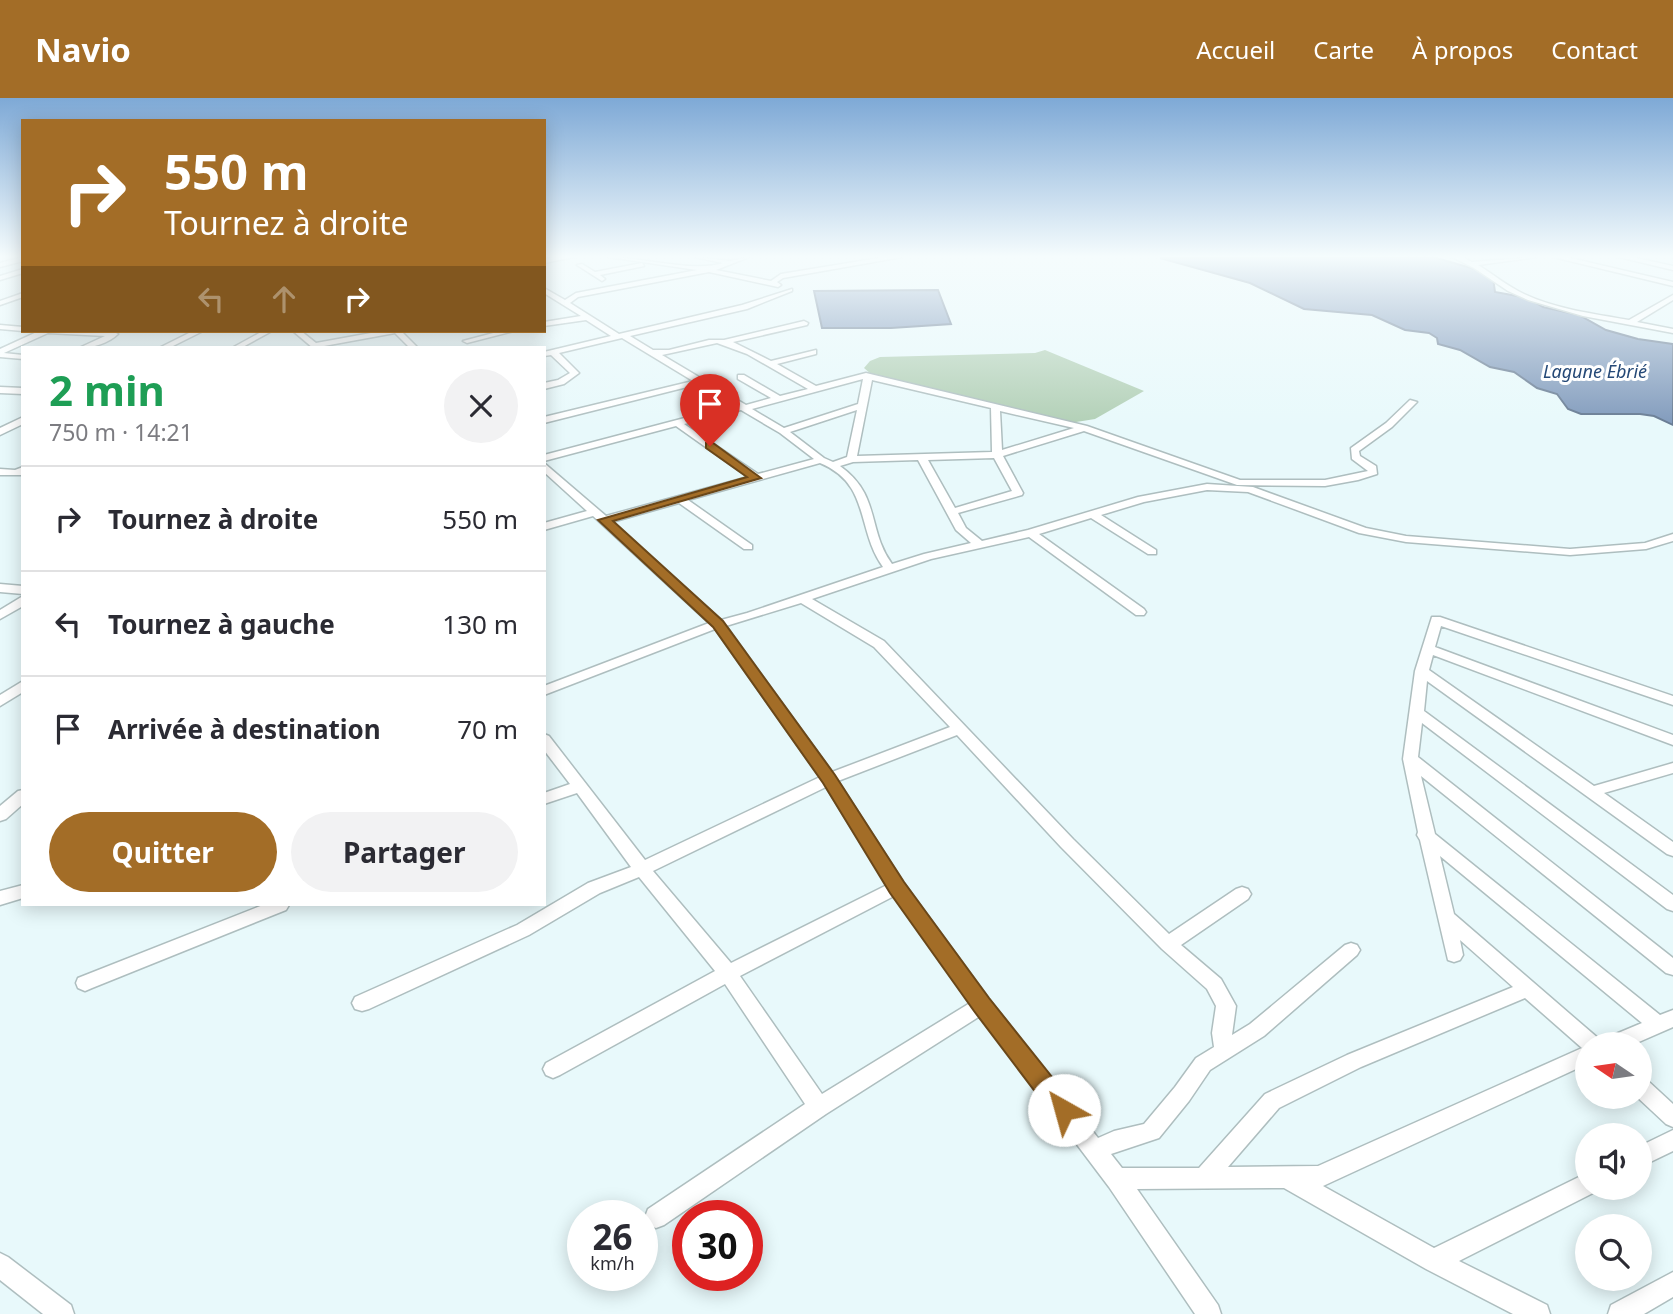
<!DOCTYPE html>
<html lang="fr">
<meta charset="utf-8">
<style>
body{margin:0;font-family:"Noto Sans",sans-serif;background:#f2f2f3;color:#2b2b33;height:100vh;display:flex;flex-direction:column;font-size:26px;white-space:nowrap}
*{box-sizing:border-box;margin:0}
p{font-size:23px;color:#7c7c81}
.icon{flex:none;width:38px;height:38px;fill:none;stroke:currentColor;stroke-width:2;stroke-linecap:round;stroke-linejoin:round}
.map{position:relative;flex:1;overflow:hidden}
.sheet{position:absolute;left:21px;top:248px;width:525px;height:560px;display:flex;flex-direction:column;background:#fff;border-radius:0px;box-shadow:0 4px 18px #0003}
.sheet>*{flex:none}
.top-card{position:absolute;left:21px;top:21px;width:525px;height:214px;border-radius:0px;box-shadow:0 4px 18px #0003;background:#a36d27;color:#fff;overflow:hidden}
.needle{width:46px;rotate:283deg}
.controls{position:absolute;left:1575px;top:934px;display:grid;gap:14px}
.controls a{display:grid;place-items:center;width:77px;height:77px;border-radius:50%;background:#fff;box-shadow:0 4px 18px #0003;font-size:35px}
.speed{position:absolute;left:567px;top:1102px;display:flex;gap:14px;font-size:35px;font-weight:700;text-align:center}
.speed>*{display:grid;place-content:center;width:91px;height:91px;border-radius:50%;background:#fff;box-shadow:0 4px 18px #0003;line-height:1}
.speed small{font-size:18px;font-weight:400}
.speed .limit{border:10px solid #d22;background:#fff;color:#111}
.pin{position:absolute;display:grid;place-items:center;width:60px;height:60px;color:#fff;margin:-72px -30px;border-radius:50% 50% 50% 0;rotate:-45deg;box-shadow:0 0 7px #0007}
.pin .icon{rotate:45deg}
.me{position:absolute;width:77px;margin:-38px;rotate:322deg;stroke-linejoin:round;filter:drop-shadow(0 0 5px #0008)}
.turn{display:flex;align-items:center;gap:24px;height:147px;padding:0 28px;font-size:32px}
.turn .icon{width:91px;height:91px;stroke-width:2.5}
.turn b{display:block;font-size:49px;line-height:60px}
.lanes{display:flex;align-items:center;height:66px;padding:0 28px;background:#0003;justify-content:center;gap:35px;direction:ltr}
.lanes .off{opacity:.35}
.round{display:grid;place-items:center;flex:none;width:74px;height:74px;border-radius:37px;background:#f2f2f3}
.summary{display:flex;align-items:center;justify-content:space-between;height:119px;padding:0 28px}
h1{font-size:42px;font-weight:700;line-height:52px;color:#1e9e55}
.cta{display:flex;gap:14px;margin-top:auto;padding:14px 28px}
.cta a{flex:1;height:80px;border-radius:42px;background:#a36d27;color:#fff;font-size:28px;font-weight:700;line-height:80px;text-align:center}
.cta a+a{background:#f2f2f3;color:#2b2b33}
ul{padding:0;list-style:none}
li{display:flex;align-items:center;gap:21px;height:105px;padding:0 28px;border-top:2px solid #e1e1e2}
li div{flex:1}
li b{display:block;font-size:26px}
li em{font-style:normal}
header{display:flex;align-items:center;gap:42px;box-sizing:border-box;height:98px;padding:0 35px;background:#a36d27;color:#fff}
header strong{font-size:33px}
nav{display:flex;gap:38px;margin-inline-start:auto;font-size:24px}
.map>svg:first-child{display:block}
.green{fill:#b1cfb5}
.water{fill:#7f99bb;stroke:#657991;stroke-width:2}
.lines{fill:none;stroke-linecap:round;stroke-linejoin:round}
.minor-casing{stroke:#aebebf;stroke-width:3}
.minor{fill:#fff;fill-rule:evenodd}
.route{fill:#a36d27;stroke:#6a4719;stroke-width:2}
.labels{text-anchor:middle;dominant-baseline:central;stroke-width:6;stroke-linejoin:round;paint-order:stroke}
.far-water-label{font-size:18px;font-style:italic;fill:#254977;stroke:#fff}
</style>
<header>
<strong>Navio</strong>
<nav><a>Accueil</a><a>Carte</a><a>À propos</a><a>Contact</a></nav>
</header>
<div class="map">
<svg width="1673" height="1216" viewBox="0 0 1673 1216">
<rect width="100%" height="100%" fill="#e8f9fb"/>
<polygon class="green" points="1045,252 1144,293 1095,321 1070,325 871,276 864,270 870,263 880,259 1035,255"/>
<g class="water">
<polygon points="1433,159 1478,172 1493,180 1495,194 1528,200 1543,209 1579,217 1606,232 1638,241 1673,246 1673,327 1654,318 1640,316 1581,316 1568,311 1557,296 1537,290 1514,274 1490,269 1460,252 1438,246 1437,240 1429,235 1405,232 1372,217 1304,211 1250,185 1160,160"/>
<polygon points="938,192 951,226 891,230 822,230 814,193"/>
</g>
<g class="lines">
<g class="minor-casing">
<g id="minor">
<polygon points="22,159 23,163 0,169 0,165"/>
<polygon points="556,159 574,159 544,165 544,161"/>
<path d="M608,159C642,159 693,175 723,165L695,159L730,163L749,159L716,172L771,183L781,176L885,159H902L783,180L777,184L781,187L778,189L709,174L578,199L570,205L619,236L742,207L792,191V193L747,211L630,238L653,252H669L709,242H724L804,223L808,225L807,227L733,244L771,263L816,252V256L777,266L816,288L866,275L1087,328L1240,382H1325L1368,373L1352,361L1351,350L1386,325L1410,302L1417,304L1392,329L1359,353L1360,358L1376,368L1377,376L1358,382L1325,388L1237,387L1084,333L1003,358L1023,395L1022,397L958,415L966,430L982,443L1028,432L1138,399L1207,386L1253,389L1366,430L1406,438L1570,451L1645,445L1673,436V443L1646,451L1570,457L1406,444L1359,435L1248,394L1207,392L1144,404L1101,417L1156,452V456H1148L1091,420L1039,436L1144,511L1146,514L1144,517H1136L1029,439L931,461L812,501L884,543L1073,741L1169,836L1236,791L1242,789L1248,791L1251,796L1248,801L1181,847L1221,881L1236,908L1232,937L1250,926L1345,847L1351,845L1357,847L1360,852L1357,857L1264,938L1210,972L1189,1003L1159,1040L1111,1056L1122,1070H1199L1265,996L1347,957L1513,889L1460,842L1463,857L1460,862L1454,864L1448,862L1420,742L1417,737L1418,734L1403,661L1415,573L1432,519H1440L1673,598V607L1441,528L1435,549L1673,637V647L1433,557L1429,572L1594,688L1673,665V675L1604,695L1673,744V758L1667,756L1427,583L1424,613L1673,797V813L1667,811L1422,625L1418,659L1673,860V877L1666,875L1421,678L1435,736L1660,917L1673,912V929L1632,947H1587V966L1323,1088L1434,1150L1587,1075V1090H1596L1595,1094L1459,1163L1547,1207L1550,1216H1513L1426,1171L1284,1090L1137,1091L1218,1207L1221,1216H1195L1109,1089L980,918L826,1016L664,1127L656,1130L648,1127L645,1119L648,1111L805,1006L725,886L560,977L553,980L546,977L543,971L546,965L715,873L639,779L600,795L529,837L369,911L362,913L355,911L352,905L355,899L517,827L588,785L631,769L577,695L544,706V695L570,686L544,652V636L549,638L645,762L820,679L715,531L544,597V588L709,525L593,418L544,432V425L587,413L544,374V365L606,418L748,379L676,328L544,363V357L734,307L699,286L544,325V319L693,283L622,240L559,255L579,275L564,286L544,291V285L558,282L570,275L551,257L544,258V254L611,238L586,222L544,228V224L581,218L544,195V190L565,202L576,195L697,172ZM717,245L747,256L808,291L780,298L744,277H738V281L771,300L746,307L662,257ZM863,281L858,306L784,330L752,311ZM872,282L991,310L992,354L857,358ZM741,312L780,335L814,361L758,376L684,326ZM857,312L847,359L833,364L824,360L790,334ZM1000,313L1074,330L1002,352ZM994,360L1012,393L955,410L928,362ZM918,362L956,432L971,445L924,456L892,466C867,432 881,397 840,368L853,364ZM820,365C871,386 856,432 883,469L747,515L721,522L612,424L679,405L744,451H752V447L688,402ZM801,505L874,549L950,629L832,674L726,528ZM957,637L1061,749L1162,851L1207,891L1216,908L1212,935L1214,949L1196,960L1175,989L1144,1026L1114,1033L1098,1040L989,901L903,784L838,683ZM826,689L887,787L731,865L653,773ZM1440,758L1642,925L1604,941L1602,946L1599,941L1454,816ZM894,798L970,905L822,996L740,878ZM1525,900L1582,950L1318,1068L1228,1069L1279,1010L1361,969Z"/>
<path d="M1452,159H1462L1472,164L1537,159L1478,167C1493,176 1507,188 1524,196C1556,211 1594,216 1629,222L1673,197V202L1637,224L1673,231V235L1583,218L1528,202L1508,193L1474,170Z"/>
<polygon points="1553,159 1566,159 1673,184 1673,188"/>
<polygon points="1619,159 1632,159 1673,168 1673,172"/>
<polygon points="642,165 644,168 600,177 605,181 602,183 577,167 582,166 595,174"/>
<polygon points="23,171 23,175 0,182 0,178"/>
<polygon points="23,195 23,199 0,207 0,203"/>
<polygon points="0,227 23,229 23,233 25,233 23,233 0,231"/>
<path d="M39,233C58,232 102,228 118,236C109,245 92,250 79,250L105,238L48,235L4,255L23,257V261L0,259V251Z"/>
<polygon points="193,233 203,233 169,250 159,250"/>
<polygon points="263,233 272,233 241,250 232,250"/>
<polygon points="293,233 301,233 316,245 382,233 401,233 418,250 410,250 395,235 313,250"/>
<polygon points="501,233 514,233 467,245 463,243"/>
<polygon points="0,289 23,290 23,296 0,295"/>
<polygon points="23,319 23,326 0,337 0,330"/>
<polygon points="23,369 23,376 21,377 0,377 0,371 15,372"/>
<polygon points="0,486 23,488 23,496 0,494"/>
<polygon points="23,498 23,508 0,521 0,512"/>
<polygon points="23,583 23,594 0,608 0,597"/>
<polygon points="23,692 23,706 6,721 0,723 0,708 18,693"/>
<polygon points="23,787 23,800 0,807 0,793"/>
<polygon points="263,807 289,807 286,812 92,890 85,893 78,890 76,885 78,880"/>
<polygon points="1640,980 1647,982 1673,1006 1673,1029 1666,1026 1637,999 1640,999"/>
<polygon points="1673,1032 1673,1053 1640,1069 1640,1048"/>
<polygon points="0,1155 8,1159 71,1207 74,1216 43,1216 0,1182"/>
<polygon points="1673,1174 1673,1199 1644,1216 1608,1216 1611,1207"/>
</g>
</g>
<use href="#minor" class="minor"/>
</g>
<linearGradient id="sky" x2="0" y2="1"><stop stop-color="#7ea9d6"/><stop offset="0.48" stop-color="#f5fcfd"/><stop offset="1" stop-color="#f5fcfd" stop-opacity="0"/></linearGradient>
<rect width="1673" height="330" fill="url(#sky)"/>
<polygon class="route" points="706,345 713,345 761,380 613,423 723,523 835,677 904,784 989,900 1072,1004 1076,1012 1072,1020 1064,1023 1055,1020 974,913 890,795 823,685 713,529 598,422 747,379 706,350"/>
<g class="labels">
<g class="far-water-label">
<text x="1595" y="273">Lagune Ébrié</text>
</g>
</g>
</svg>
<div class="controls">
<a><svg class="needle" viewBox="-14 -14 28 28"><path d="M0-13l5 13h-10z" fill="#e53935"/><path d="M0 13l5-13h-10z" fill="#7c7c81"/></svg></a>
<a><svg class="icon" aria-label="sound" viewBox="0 0 24 24"><path d="M4 9h4l5-4v14l-5-4H4zM17 9q2 3 0 6"/></svg></a>
<a><svg class="icon" aria-label="search" viewBox="0 0 24 24"><circle cx="10" cy="10" r="6"/><path d="M15 15l6 6"/></svg></a>
</div>
<div class="speed"><div>26<small>km/h</small></div><div class="limit">30</div></div>
<div class="pin" style="left:710px;top:348px;background:#d93025"><svg class="icon" aria-label="arrive" viewBox="0 0 24 24"><path d="M6 21V4h12l-3 4 3 4H6"/></svg></div>
<svg class="me" style="left:1064px;top:1012px" viewBox="-20 -20 40 40"><circle r="19" fill="#fff"/><path d="M0-13L10 11 0 6-10 11z" fill="#a36d27"/></svg>
<div class="top-card">
<div class="turn"><svg class="icon" aria-label="right" viewBox="0 0 24 24"><path d="M7 20v-9h11M14 6l5 5-5 5"/></svg><div><b>550 m</b>Tournez à droite</div></div>
<div class="lanes"><svg class="icon off" aria-label="left" viewBox="0 0 24 24"><path d="M17 20v-9H6M10 6l-5 5 5 5"/></svg><svg class="icon off" aria-label="ahead" viewBox="0 0 24 24"><path d="M12 20V5M6 11l6-6 6 6"/></svg><svg class="icon" aria-label="right" viewBox="0 0 24 24"><path d="M7 20v-9h11M14 6l5 5-5 5"/></svg></div>
</div>
<section class="sheet">
<div class="summary"><div><h1>2 min</h1><p>750 m · 14:21</p></div><a class="round"><svg class="icon" aria-label="close" viewBox="0 0 24 24"><path d="M6 6l12 12M18 6L6 18"/></svg></a></div>
<ul>
<li><svg class="icon" aria-label="right" viewBox="0 0 24 24"><path d="M7 20v-9h11M14 6l5 5-5 5"/></svg><div><b>Tournez à droite</b></div><em>550 m</em></li>
<li><svg class="icon" aria-label="left" viewBox="0 0 24 24"><path d="M17 20v-9H6M10 6l-5 5 5 5"/></svg><div><b>Tournez à gauche</b></div><em>130 m</em></li>
<li><svg class="icon" aria-label="arrive" viewBox="0 0 24 24"><path d="M6 21V4h12l-3 4 3 4H6"/></svg><div><b>Arrivée à destination</b></div><em>70 m</em></li>
</ul>
<div class="cta"><a>Quitter</a><a>Partager</a></div>
</section>
</div>
